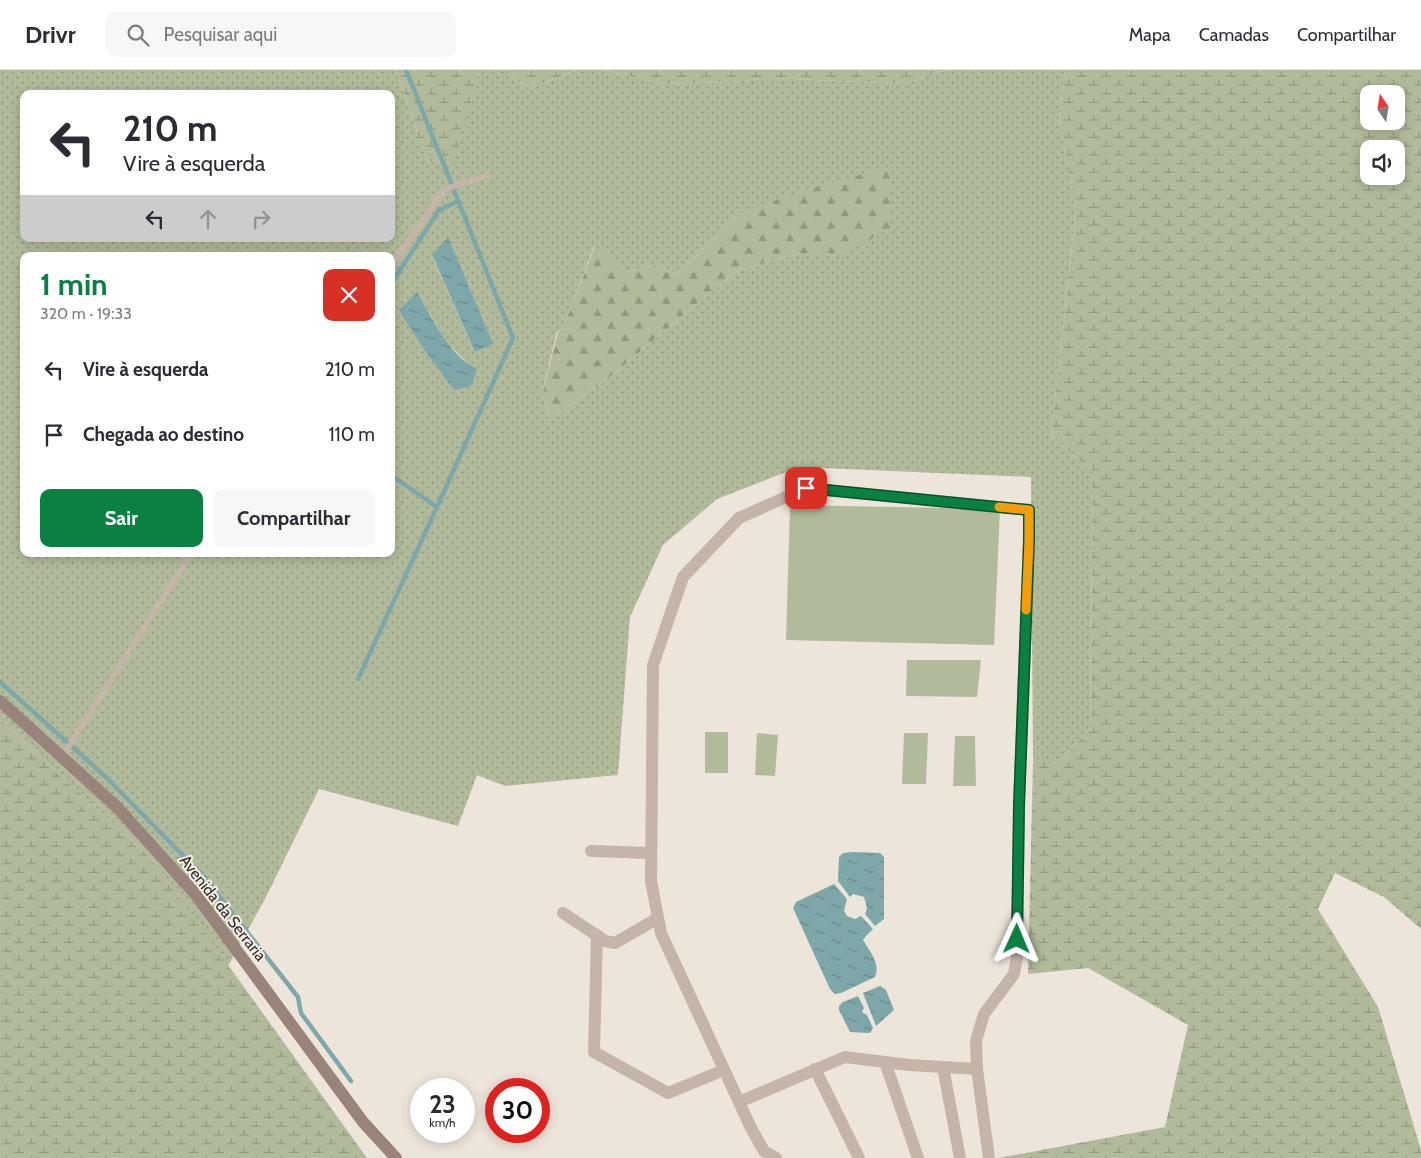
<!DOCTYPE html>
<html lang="pt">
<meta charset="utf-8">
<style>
body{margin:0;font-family:Cabin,sans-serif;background:#f7f7f7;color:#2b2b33;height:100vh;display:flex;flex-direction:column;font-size:19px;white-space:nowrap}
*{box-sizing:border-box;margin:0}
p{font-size:16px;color:#7c7c81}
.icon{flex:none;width:28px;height:28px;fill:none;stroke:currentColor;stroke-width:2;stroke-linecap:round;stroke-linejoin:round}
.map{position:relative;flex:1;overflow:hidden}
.drawer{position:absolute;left:20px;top:182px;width:375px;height:305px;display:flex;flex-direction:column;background:#fff;border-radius:10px;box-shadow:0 2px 12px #0003}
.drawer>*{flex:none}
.guide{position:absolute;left:20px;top:20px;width:375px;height:152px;border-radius:10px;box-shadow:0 2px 12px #0003;background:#fff;color:#2b2b33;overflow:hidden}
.needle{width:32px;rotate:348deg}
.fabs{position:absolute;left:1360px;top:15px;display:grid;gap:10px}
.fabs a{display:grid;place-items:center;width:45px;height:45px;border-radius:10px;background:#fff;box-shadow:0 2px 12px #0003;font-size:25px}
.speed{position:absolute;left:410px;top:1008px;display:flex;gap:10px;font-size:25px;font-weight:700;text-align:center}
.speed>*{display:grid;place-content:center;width:65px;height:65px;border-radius:50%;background:#fff;box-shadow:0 2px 12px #0003;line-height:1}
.speed small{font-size:12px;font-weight:400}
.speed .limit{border:8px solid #d22;background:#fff;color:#111}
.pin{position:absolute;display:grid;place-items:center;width:42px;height:42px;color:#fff;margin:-21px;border-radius:10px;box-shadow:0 2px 8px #0006}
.me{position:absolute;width:55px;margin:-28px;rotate:1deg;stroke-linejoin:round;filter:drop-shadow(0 0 4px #0008)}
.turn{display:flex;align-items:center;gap:18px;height:105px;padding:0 20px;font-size:22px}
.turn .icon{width:65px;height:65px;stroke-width:2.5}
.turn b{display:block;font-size:35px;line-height:42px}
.lanes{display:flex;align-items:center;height:48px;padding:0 20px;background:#0003;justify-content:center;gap:25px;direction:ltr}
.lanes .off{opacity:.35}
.round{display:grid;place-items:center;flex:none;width:52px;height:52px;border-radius:10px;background:#f7f7f7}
.headline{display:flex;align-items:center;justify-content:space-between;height:85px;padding:0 20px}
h1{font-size:30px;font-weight:700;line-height:38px;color:#0b8043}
.button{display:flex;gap:10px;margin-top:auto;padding:10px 20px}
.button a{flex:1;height:58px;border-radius:10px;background:#0b8043;color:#fff;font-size:20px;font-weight:700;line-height:58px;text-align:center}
.button a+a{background:#f7f7f7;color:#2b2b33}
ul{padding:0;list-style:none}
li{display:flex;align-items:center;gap:15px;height:65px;padding:0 20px}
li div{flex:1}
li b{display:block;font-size:19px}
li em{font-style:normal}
header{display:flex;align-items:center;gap:30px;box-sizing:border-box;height:70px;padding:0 25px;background:#fff;border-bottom:1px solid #e1e1e2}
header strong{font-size:24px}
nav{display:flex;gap:28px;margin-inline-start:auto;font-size:18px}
.search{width:350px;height:45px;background:#f7f7f7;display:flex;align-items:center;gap:12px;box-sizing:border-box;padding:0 18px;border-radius:10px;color:#7c7c81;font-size:19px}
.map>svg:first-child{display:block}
.grass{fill:url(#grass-dots);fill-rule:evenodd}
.forest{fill:url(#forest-firs)}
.wetland{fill:url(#wetland-marsh);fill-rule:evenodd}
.pitch{fill:#b1bb9c}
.water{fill:url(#water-ripples)}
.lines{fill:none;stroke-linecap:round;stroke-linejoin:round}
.stream{stroke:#7da7a8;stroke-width:4.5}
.lane{stroke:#c5b5a8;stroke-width:6}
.street{stroke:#c5b5a8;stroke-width:12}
.secondary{stroke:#98847a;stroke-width:12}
.route-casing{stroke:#07532c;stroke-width:12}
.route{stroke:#0b8043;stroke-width:9}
.slow{stroke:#f59e0b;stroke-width:9}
.labels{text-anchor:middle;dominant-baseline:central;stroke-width:4;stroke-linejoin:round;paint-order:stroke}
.street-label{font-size:16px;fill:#322b27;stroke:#f6efe6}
</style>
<header>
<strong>Drivr</strong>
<div class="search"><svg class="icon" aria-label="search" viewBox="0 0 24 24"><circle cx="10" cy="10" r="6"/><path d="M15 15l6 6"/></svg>Pesquisar aqui</div>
<nav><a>Mapa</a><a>Camadas</a><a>Compartilhar</a></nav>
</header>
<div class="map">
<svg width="1421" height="1088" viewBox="0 0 1421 1088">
<defs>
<pattern id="grass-dots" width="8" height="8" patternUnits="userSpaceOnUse" patternTransform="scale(1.25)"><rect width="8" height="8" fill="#b1bb9c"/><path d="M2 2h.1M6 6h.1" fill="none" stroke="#91987f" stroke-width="1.8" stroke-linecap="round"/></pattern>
<pattern id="forest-firs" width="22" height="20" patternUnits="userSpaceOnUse" patternTransform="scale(1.25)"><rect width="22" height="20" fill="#b1bb9c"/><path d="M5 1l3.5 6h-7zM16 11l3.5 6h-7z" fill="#91987f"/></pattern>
<pattern id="wetland-marsh" width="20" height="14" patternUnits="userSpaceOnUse" patternTransform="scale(1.25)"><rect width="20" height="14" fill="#b1bb9c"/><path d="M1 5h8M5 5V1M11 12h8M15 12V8" fill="none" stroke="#91987f"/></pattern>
<pattern id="water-ripples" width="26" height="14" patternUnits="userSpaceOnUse" patternTransform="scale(1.25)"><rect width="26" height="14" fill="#7da7a8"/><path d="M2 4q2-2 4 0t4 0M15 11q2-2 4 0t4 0" fill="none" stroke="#678889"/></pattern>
</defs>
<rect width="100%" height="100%" fill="#eee5da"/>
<path class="grass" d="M0,0H396L427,91L452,94L479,0H501L530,19L577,0H602L664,14L732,12L770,8L904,14L947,0H1065L1059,50L1076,140L1051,366L1093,402L1090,658L1061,690H1033L1031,407L799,397L717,429L663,475L630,547L618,705L505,716L477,705L458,756L319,719L266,827L228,896L151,788L0,650ZM24,24H391V169H24ZM741,143L846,183H802L738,200L613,304L550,351L542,323L557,262L563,258L594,177L627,202L656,195L677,204ZM24,186H391V484H24ZM432,186L492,274L475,282ZM417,222L446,272L469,295L454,320Z"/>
<polygon class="forest" points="890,97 890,158 846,183 802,183 738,200 613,304 550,351 542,324 558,262 563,258 595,176 627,202 656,195 677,204 741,143 803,120"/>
<g class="wetland">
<polygon points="396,0 479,0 453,94 427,91"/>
<polygon points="501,0 577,0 530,19"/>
<polygon points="602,0 947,0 904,14 770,8 732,12 664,14"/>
<path d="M1065,0H1421V859L1384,827L1335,803L1318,839L1378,937L1421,1080V1088H998L1165,1057L1188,955L1088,898L1028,904L1033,690H1061L1090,658L1093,402L1051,366L1076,141L1059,50ZM1369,24H1396V51H1369ZM1369,79H1396V106H1369Z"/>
<polygon points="0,650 151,788 367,1088 0,1088"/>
</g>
<g class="pitch">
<polygon points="790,435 1000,439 994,575 786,570"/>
<polygon points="907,590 981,590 977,627 906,626"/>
<rect x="705" y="662" width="23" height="41"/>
<polygon points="757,663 778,665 775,706 755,705"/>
<polygon points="904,663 928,663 926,714 902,714"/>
<polygon points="955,666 975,666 976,716 953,716"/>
</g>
<g class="water">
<polygon points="448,167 493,274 475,282 432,185"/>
<path d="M417,222C432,247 449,286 477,299L471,316L454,320L423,278L399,240Z"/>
<polygon points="852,782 880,783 884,787 884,849 875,856 865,844 867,838 864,827 853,824 850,827 838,811 839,787 843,783"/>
<path d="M834,814L847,829L844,841L847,846L855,849L861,846L873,859L866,866L863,870C870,881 881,895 875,907L841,923L835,924L830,919L793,838L796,832Z"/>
<polygon points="880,916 886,920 894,940 876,956 863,923"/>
<polygon points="858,926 864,938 862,942 867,945 873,958 870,963 850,962 839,940 839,936 843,932"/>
</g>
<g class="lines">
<g class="stream">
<polyline points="391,214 439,140 458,131"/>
<polyline points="391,405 437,437"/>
<polyline points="358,609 437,437 513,268 406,0"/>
<polyline points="0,612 107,708 204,807 298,927 301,943 351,1011"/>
</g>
<g class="lane">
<polyline points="391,196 445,119 486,106"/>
<polyline points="62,687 191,484"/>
</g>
<g class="street">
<polyline points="591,781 651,783"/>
<polyline points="563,843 605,871 615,873 658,848"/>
<polyline points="597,865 594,982 668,1023 724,1000"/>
<polyline points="885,992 918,1088"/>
<polyline points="943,997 960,1088"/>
<polyline points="815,999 859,1088"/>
<polyline points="739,1032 845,987 909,995 977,999"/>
<polyline points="776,1088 764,1081 751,1058 661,863 651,811 653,595 683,507 739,448 806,418 1029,440 1029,471 1019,735 1017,888 1014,904 984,944 976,971 977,999 989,1088"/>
</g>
<polyline class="secondary" points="0,631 117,737 196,825 363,1052 396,1088"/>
</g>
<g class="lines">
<g class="route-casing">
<polyline id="route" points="806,418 1029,440 1029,471 1019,735 1017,869"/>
</g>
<use href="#route" class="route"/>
<polyline class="slow" points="999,437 1029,440 1029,471 1026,540"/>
</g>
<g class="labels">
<g class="street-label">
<text transform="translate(223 838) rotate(52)">Avenida da Serraria</text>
</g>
</g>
</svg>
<div class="fabs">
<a><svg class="needle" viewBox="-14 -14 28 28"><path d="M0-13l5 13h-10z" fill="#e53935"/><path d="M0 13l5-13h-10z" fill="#7c7c81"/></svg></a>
<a><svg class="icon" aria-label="sound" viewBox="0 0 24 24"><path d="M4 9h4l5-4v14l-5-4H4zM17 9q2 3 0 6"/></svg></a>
</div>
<div class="speed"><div>23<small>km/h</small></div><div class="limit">30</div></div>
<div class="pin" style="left:806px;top:418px;background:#d93025"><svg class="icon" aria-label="arrive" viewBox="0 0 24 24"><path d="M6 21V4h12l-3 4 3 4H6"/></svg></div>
<svg class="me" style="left:1017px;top:869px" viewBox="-20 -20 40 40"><path d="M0-17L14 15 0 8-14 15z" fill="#0b8043" stroke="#fff" stroke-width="4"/></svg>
<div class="guide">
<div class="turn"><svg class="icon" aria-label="left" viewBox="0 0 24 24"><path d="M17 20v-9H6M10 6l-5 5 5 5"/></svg><div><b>210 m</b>Vire à esquerda</div></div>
<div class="lanes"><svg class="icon" aria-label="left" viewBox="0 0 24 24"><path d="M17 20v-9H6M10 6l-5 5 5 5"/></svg><svg class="icon off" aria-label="ahead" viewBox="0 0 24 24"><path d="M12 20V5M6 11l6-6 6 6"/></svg><svg class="icon off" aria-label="right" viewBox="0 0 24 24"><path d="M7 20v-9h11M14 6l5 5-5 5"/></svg></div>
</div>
<section class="drawer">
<div class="headline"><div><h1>1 min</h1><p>320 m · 19:33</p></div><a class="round" style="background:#d93025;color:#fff"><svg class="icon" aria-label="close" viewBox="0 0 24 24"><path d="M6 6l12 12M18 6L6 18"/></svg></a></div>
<ul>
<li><svg class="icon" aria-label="left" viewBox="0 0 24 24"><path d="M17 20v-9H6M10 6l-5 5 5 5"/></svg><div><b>Vire à esquerda</b></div><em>210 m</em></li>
<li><svg class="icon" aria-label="arrive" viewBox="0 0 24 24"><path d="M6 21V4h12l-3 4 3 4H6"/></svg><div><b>Chegada ao destino</b></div><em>110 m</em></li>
</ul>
<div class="button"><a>Sair</a><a>Compartilhar</a></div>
</section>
</div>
